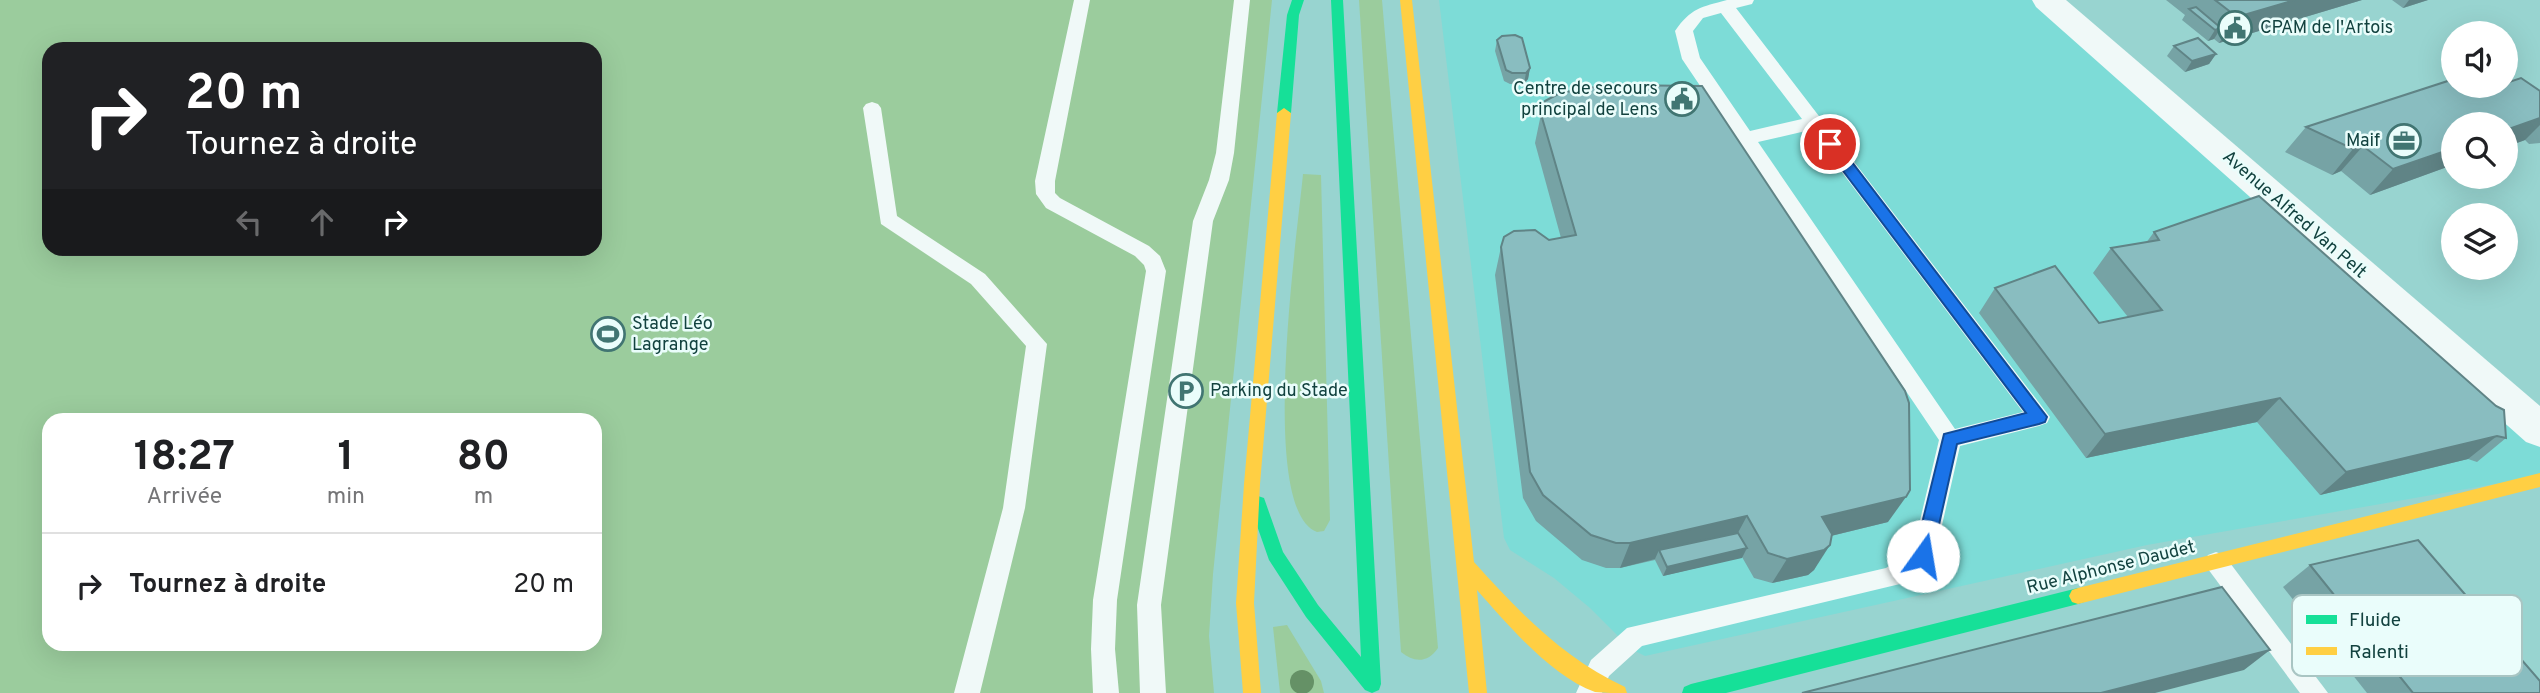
<!DOCTYPE html>
<html lang="fr">
<meta charset="utf-8">
<style>
body{margin:0;font-family:Overpass,sans-serif;background:#f2f2f2;color:#202124;height:100vh;display:flex;flex-direction:column;font-size:26px;white-space:nowrap}
*{box-sizing:border-box;margin:0}
p{font-size:23px;color:#757577}
.icon{flex:none;width:38px;height:38px;fill:none;stroke:currentColor;stroke-width:2;stroke-linecap:round;stroke-linejoin:round}
.map{position:relative;flex:1;overflow:hidden}
.side{position:absolute;left:42px;top:413px;width:560px;height:238px;display:flex;flex-direction:column;background:#fff;border-radius:21px;box-shadow:0 7px 28px #0002}
.side>*{flex:none}
.banner{position:absolute;left:42px;top:42px;width:560px;height:214px;border-radius:21px;box-shadow:0 7px 28px #0002;background:#202124;color:#fff;overflow:hidden}
.tools{position:absolute;left:2441px;top:21px;display:grid;gap:14px}
.tools a{display:grid;place-items:center;width:77px;height:77px;border-radius:50%;background:#fff;box-shadow:0 7px 28px #0002;font-size:35px}
.pin{position:absolute;display:grid;place-items:center;width:60px;height:60px;color:#fff;margin:-30px;border:4px solid #fff;border-radius:50%;box-shadow:0 2px 7px #0007}
.me{position:absolute;width:77px;margin:-38px;rotate:13deg;stroke-linejoin:round;filter:drop-shadow(0 0 5px #0008)}
.turn{display:flex;align-items:center;gap:24px;height:147px;padding:0 28px;font-size:32px}
.turn .icon{width:91px;height:91px;stroke-width:2.5}
.turn b{display:block;font-size:49px;line-height:60px}
.lanes{display:flex;align-items:center;height:66px;padding:0 28px;background:#0003;justify-content:center;gap:35px;direction:ltr}
.lanes .off{opacity:.35}
.eta{display:flex;justify-content:space-evenly;align-items:center;height:119px;text-align:center}
.eta b{font-size:42px;font-weight:700;line-height:49px}
ul{padding:0;list-style:none}
li{display:flex;align-items:center;gap:21px;height:105px;padding:0 28px;border-top:2px solid #e0e0e0}
li div{flex:1}
li b{display:block;font-size:26px}
li em{font-style:normal}
.map>svg:first-child{display:block}
.built{fill:#7ddcd7}
.green{fill:#9bcc9d;fill-rule:evenodd}
.lines{fill:none;stroke-linecap:round;stroke-linejoin:round}
.lane{fill:#f0f9f8;fill-rule:evenodd}
.street{fill:#f0f9f8;fill-rule:evenodd}
.fast{fill:#16e098;fill-rule:evenodd}
.slow{fill:#ffcf43;fill-rule:evenodd}
.tree{fill:#659166}
.wall{fill:#76a3a5}
.shaded-wall{fill:#608486}
.building{fill:#89bdc0;stroke:#608486;stroke-width:2}
.route{fill:#1a73e8;stroke:#114b97;stroke-width:2}
.labels{text-anchor:middle;dominant-baseline:central;stroke-width:5;stroke-linejoin:round;paint-order:stroke}
.poi-label{font-size:18px;fill:#12423f;stroke:#eafdfb;text-anchor:start}
.street-label{font-size:18px;fill:#12423f;stroke:#eafdfb}
.key{fill:#eafdfb;stroke:#a9c5c3;stroke-width:2}
.key-label{font-size:19px;fill:#12423f}
</style>
<div class="map">
<svg width="2540" height="693" viewBox="0 0 2540 693">
<rect width="100%" height="100%" fill="#98d4d0"/>
<polygon class="built" points="1439,0 2066,0 2055,6 2540,430 2540,476 2147,545 1645,656 1631,649 1590,608 1554,578 1510,550 1504,538"/>
<g class="green">
<path d="M0,0H1272L1213,574L1209,636L1214,693H0ZM49,49H595V248H49ZM49,420H595V644H49Z"/>
<path d="M1359,0H1382L1438,648C1428,663 1414,663 1401,652Z"/>
<path d="M1303,174L1321,175L1330,520L1324,531L1317,532C1257,510 1298,231 1303,174Z"/>
<polygon points="1287,625 1321,681 1324,693 1280,693 1273,627"/>
</g>
<g class="lines">
<g class="lane">
<polygon points="1074,0 1090,0 1055,181 1055,193 1060,198 1149,246 1160,256 1166,271 1117,600 1115,649 1119,693 1093,693 1091,649 1093,600 1146,271 1144,265 1135,256 1046,208 1036,194 1035,181"/>
<polygon points="1234,0 1250,0 1234,153 1229,180 1213,221 1161,605 1166,693 1140,693 1137,605 1193,221 1209,180 1216,153"/>
<path d="M1727,0H1754L1752,4L1736,8L2050,417L2047,423L2039,426L1960,446L1935,556L1931,563L1900,584L1642,646L1609,676L1602,693H1576L1591,660L1627,628L1886,568L1913,550L1939,440L1682,59L1675,31C1691,8 1701,7 1727,0ZM1721,13L1802,119L1750,131L1700,58L1693,31L1703,18ZM1810,130L2023,412L1955,429L1758,142Z"/>
<polygon points="872,102 878,104 881,108 897,216 985,274 1047,344 1025,508 980,693 954,693 1003,508 1026,346 971,284 881,224 863,108 866,104"/>
<polygon points="2216,552 2224,555 2328,693 2300,693 2208,569 2204,562 2208,555"/>
</g>
<polygon class="street" points="2032,0 2066,0 2540,406 2540,447 2526,442 2036,7"/>
<g class="fast">
<polygon points="1292,0 1304,0 1299,15 1291,113 1284,118 1277,113 1287,15"/>
<polygon points="1331,0 1343,0 1381,684 1379,690 1372,693 1365,690 1306,617 1269,560 1249,503 1252,498 1258,496 1264,498 1283,552 1318,605 1361,657"/>
<polygon points="2078,588 2084,590 2087,596 2084,602 2078,604 1726,693 1682,693 1684,687 1691,684"/>
</g>
<g class="slow">
<path d="M1400,0H1412L1474,562C1519,612 1563,658 1625,687L1627,693C1617,693 1605,693 1595,692C1551,676 1508,625 1477,590L1487,693H1469Z"/>
<polygon points="1284,108 1291,113 1260,484 1254,603 1261,693 1243,693 1236,603 1244,484 1277,113"/>
<polygon points="2540,473 2540,487 2078,604 2072,602 2069,596 2072,590 2078,588"/>
</g>
</g>
<circle class="tree" cx="1302" cy="682" r="12"/>
<g class="wall">
<polygon points="2166,0 2362,0 2219,43 2214,39 2208,41 2182,20 2185,15"/>
<polygon points="2392,0 2428,0 2403,8"/>
<polygon points="1497,40 1530,68 1528,79 1524,84 1510,84 1504,81 1495,51"/>
<polygon points="2174,46 2216,54 2209,64 2185,72 2167,56"/>
<polygon points="2540,91 2540,143 2529,144 2525,140 2506,147 2506,124 2454,124 2454,172 2447,167 2370,195 2341,171 2332,175 2285,152 2306,127"/>
<polygon points="1541,114 1888,522 1831,536 1814,570 1808,575 1772,583 1754,578 1742,557 1663,576 1655,560 1620,568 1606,568 1582,560 1536,521 1523,498 1495,275 1501,247 1561,238 1535,143"/>
<polygon points="2154,232 2506,438 2477,462 2468,459 2320,495 2257,422 2086,458 1979,313 1995,288 2099,323 2128,317 2093,273 2111,248 2146,243"/>
<polygon points="2310,565 2540,693 2367,693 2283,587"/>
</g>
<g class="shaded-wall">
<polygon points="2295,0 2362,0 2219,43 2237,17"/>
<polygon points="2409,0 2428,0 2403,8"/>
<polygon points="2221,28 2214,39 2208,41 2215,30"/>
<polygon points="2216,54 2209,64 2185,72 2192,61"/>
<polygon points="1530,68 1528,79 1524,84 1526,73"/>
<polygon points="2540,118 2540,125 2525,140 2506,147 2506,130"/>
<polygon points="2363,146 2341,171 2332,175 2353,149"/>
<polygon points="2454,148 2454,160 2447,167 2370,195 2393,169"/>
<polygon points="2280,398 2257,422 2086,458 2105,434"/>
<polygon points="2497,436 2468,459 2320,495 2346,472"/>
<polygon points="1906,497 1888,522 1806,542 1822,517"/>
<polygon points="1747,516 1733,542 1659,550 1655,559 1620,568 1630,543"/>
<polygon points="1830,545 1814,570 1808,575 1772,583 1787,559"/>
<polygon points="1747,548 1742,558 1663,576 1667,567"/>
<polygon points="2270,650 2244,670 2155,693 2101,693"/>
</g>
<g class="building">
<polygon points="2215,0 2295,0 2237,17"/>
<polygon points="2196,7 2221,28 2215,30 2189,9"/>
<polygon points="1515,35 1522,38 1530,68 1526,73 1512,73 1506,70 1497,40 1502,36"/>
<polygon points="2198,38 2216,54 2192,61 2174,46"/>
<polygon points="2521,78 2540,91 2540,118 2506,130 2506,124 2454,124 2454,148 2393,169 2363,146 2353,149 2306,127 2454,79 2454,86 2506,86 2506,83"/>
<polygon points="1607,85 1702,86 1905,391 1909,403 1910,490 1906,497 1822,517 1832,534 1830,545 1824,550 1787,559 1768,553 1747,516 1630,543 1616,543 1591,535 1543,495 1530,472 1501,247 1504,237 1514,231 1535,230 1549,240 1576,235 1541,114 1545,101 1560,93"/>
<polygon points="2259,196 2496,406 2504,410 2506,438 2497,436 2346,472 2280,398 2105,434 1995,288 2055,266 2099,323 2162,310 2111,248 2159,240 2154,232"/>
<polygon points="1738,533 1747,548 1667,567 1659,550"/>
<polygon points="2418,540 2540,681 2540,693 2413,693 2310,565"/>
<polygon points="2222,587 2270,650 2101,693 1802,693"/>
</g>
<polygon class="route" points="1830,139 1835,140 2047,417 2045,422 2039,424 1957,444 1932,556 1929,562 1923,564 1917,562 1914,556 1944,434 2026,413 1825,147 1823,144"/>
<defs>
<g id="civic-ring" transform="scale(1.75)"><circle r="9.5" fill="#eafdfb" stroke="#417572" stroke-width="1.5"/><path d="M-.6-6.5H3V-4.5H.6V-3L4-1V1h2V6H-6V1h2V-1L-.6-3ZM-1.2 2.5V6h2.4V2.5Z" fill="#417572"/></g>
<g id="office-ring" transform="scale(1.75)"><circle r="9.5" fill="#eafdfb" stroke="#417572" stroke-width="1.5"/><path d="M-6-3h4V-5.5h4V-3h4V5H-6ZM-1-4.5V-3h2v-1.5ZM-6 0V1H6V0Z" fill="#417572"/></g>
<g id="stadium-ring" transform="scale(1.75)"><circle r="9.5" fill="#eafdfb" stroke="#417572" stroke-width="1.5"/><path d="M0-5a6.5 5 0 1 0 0 10a6.5 5 0 1 0 0-10ZM-3.5-1.8h7v3.6h-7Z" fill="#417572"/></g>
<g id="parking-ring" transform="scale(1.75)"><circle r="9.5" fill="#eafdfb" stroke="#417572" stroke-width="1.5"/><path d="M-3.5-5.5H1a3.5 3.5 0 0 1 0 7H-1V5.5H-3.5ZM-1-3.4V-.6H.8a1.4 1.4 0 0 0 0-2.8Z" fill="#417572"/></g>
</defs>
<g fill-rule="evenodd">
<use href="#civic-ring" x="2235" y="28"/>
<use href="#civic-ring" x="1682" y="99"/>
<use href="#office-ring" x="2404" y="141"/>
<use href="#stadium-ring" x="608" y="334"/>
<use href="#parking-ring" x="1186" y="391"/>
</g>
<g class="labels">
<g class="poi-label">
<text x="2260" y="28">CPAM de l'Artois</text>
<text x="1658" y="89" text-anchor="end">Centre de secours<tspan x="1658" dy="21">principal de Lens</tspan></text>
<text x="2380" y="141" text-anchor="end">Maif</text>
<text x="632" y="324">Stade Léo<tspan x="632" dy="21">Lagrange</tspan></text>
<text x="1210" y="391">Parking du Stade</text>
</g>
<g class="street-label">
<text transform="translate(2294 215) rotate(41)">Avenue Alfred Van Pelt</text>
<text transform="translate(2111 568) rotate(-14)">Rue Alphonse Daudet</text>
</g>
</g>
<rect x="2292" y="595" width="230" height="81" rx="10" class="key"/>
<rect x="2306" y="615" width="31" height="9" fill="#16e098"/>
<rect x="2306" y="647" width="31" height="8" fill="#ffcf43"/>
<g class="key-label">
<text x="2349" y="626">Fluide</text>
<text x="2349" y="658">Ralenti</text>
</g>
</svg>
<div class="tools">
<a><svg class="icon" aria-label="sound" viewBox="0 0 24 24"><path d="M4 9h4l5-4v14l-5-4H4zM17 9q2 3 0 6"/></svg></a>
<a><svg class="icon" aria-label="search" viewBox="0 0 24 24"><circle cx="10" cy="10" r="6"/><path d="M15 15l6 6"/></svg></a>
<a><svg class="icon" aria-label="layers" viewBox="0 0 24 24"><path d="M12 4l9 5-9 5-9-5zM3 14l9 5 9-5"/></svg></a>
</div>
<div class="pin" style="left:1830px;top:144px;background:#d93025"><svg class="icon" aria-label="arrive" viewBox="0 0 24 24"><path d="M6 21V4h12l-3 4 3 4H6"/></svg></div>
<svg class="me" style="left:1923px;top:556px" viewBox="-20 -20 40 40"><circle r="19" fill="#fff"/><path d="M0-13L10 11 0 6-10 11z" fill="#1a73e8"/></svg>
<div class="banner">
<div class="turn"><svg class="icon" aria-label="right" viewBox="0 0 24 24"><path d="M7 20v-9h11M14 6l5 5-5 5"/></svg><div><b>20 m</b>Tournez à droite</div></div>
<div class="lanes"><svg class="icon off" aria-label="left" viewBox="0 0 24 24"><path d="M17 20v-9H6M10 6l-5 5 5 5"/></svg><svg class="icon off" aria-label="ahead" viewBox="0 0 24 24"><path d="M12 20V5M6 11l6-6 6 6"/></svg><svg class="icon" aria-label="right" viewBox="0 0 24 24"><path d="M7 20v-9h11M14 6l5 5-5 5"/></svg></div>
</div>
<section class="side">
<div class="eta">
<div><b>18:27</b><p>Arrivée</p></div>
<div><b>1</b><p>min</p></div>
<div><b>80</b><p>m</p></div>
</div>
<ul>
<li><svg class="icon" aria-label="right" viewBox="0 0 24 24"><path d="M7 20v-9h11M14 6l5 5-5 5"/></svg><div><b>Tournez à droite</b></div><em>20 m</em></li>
</ul>
</section>
</div>
